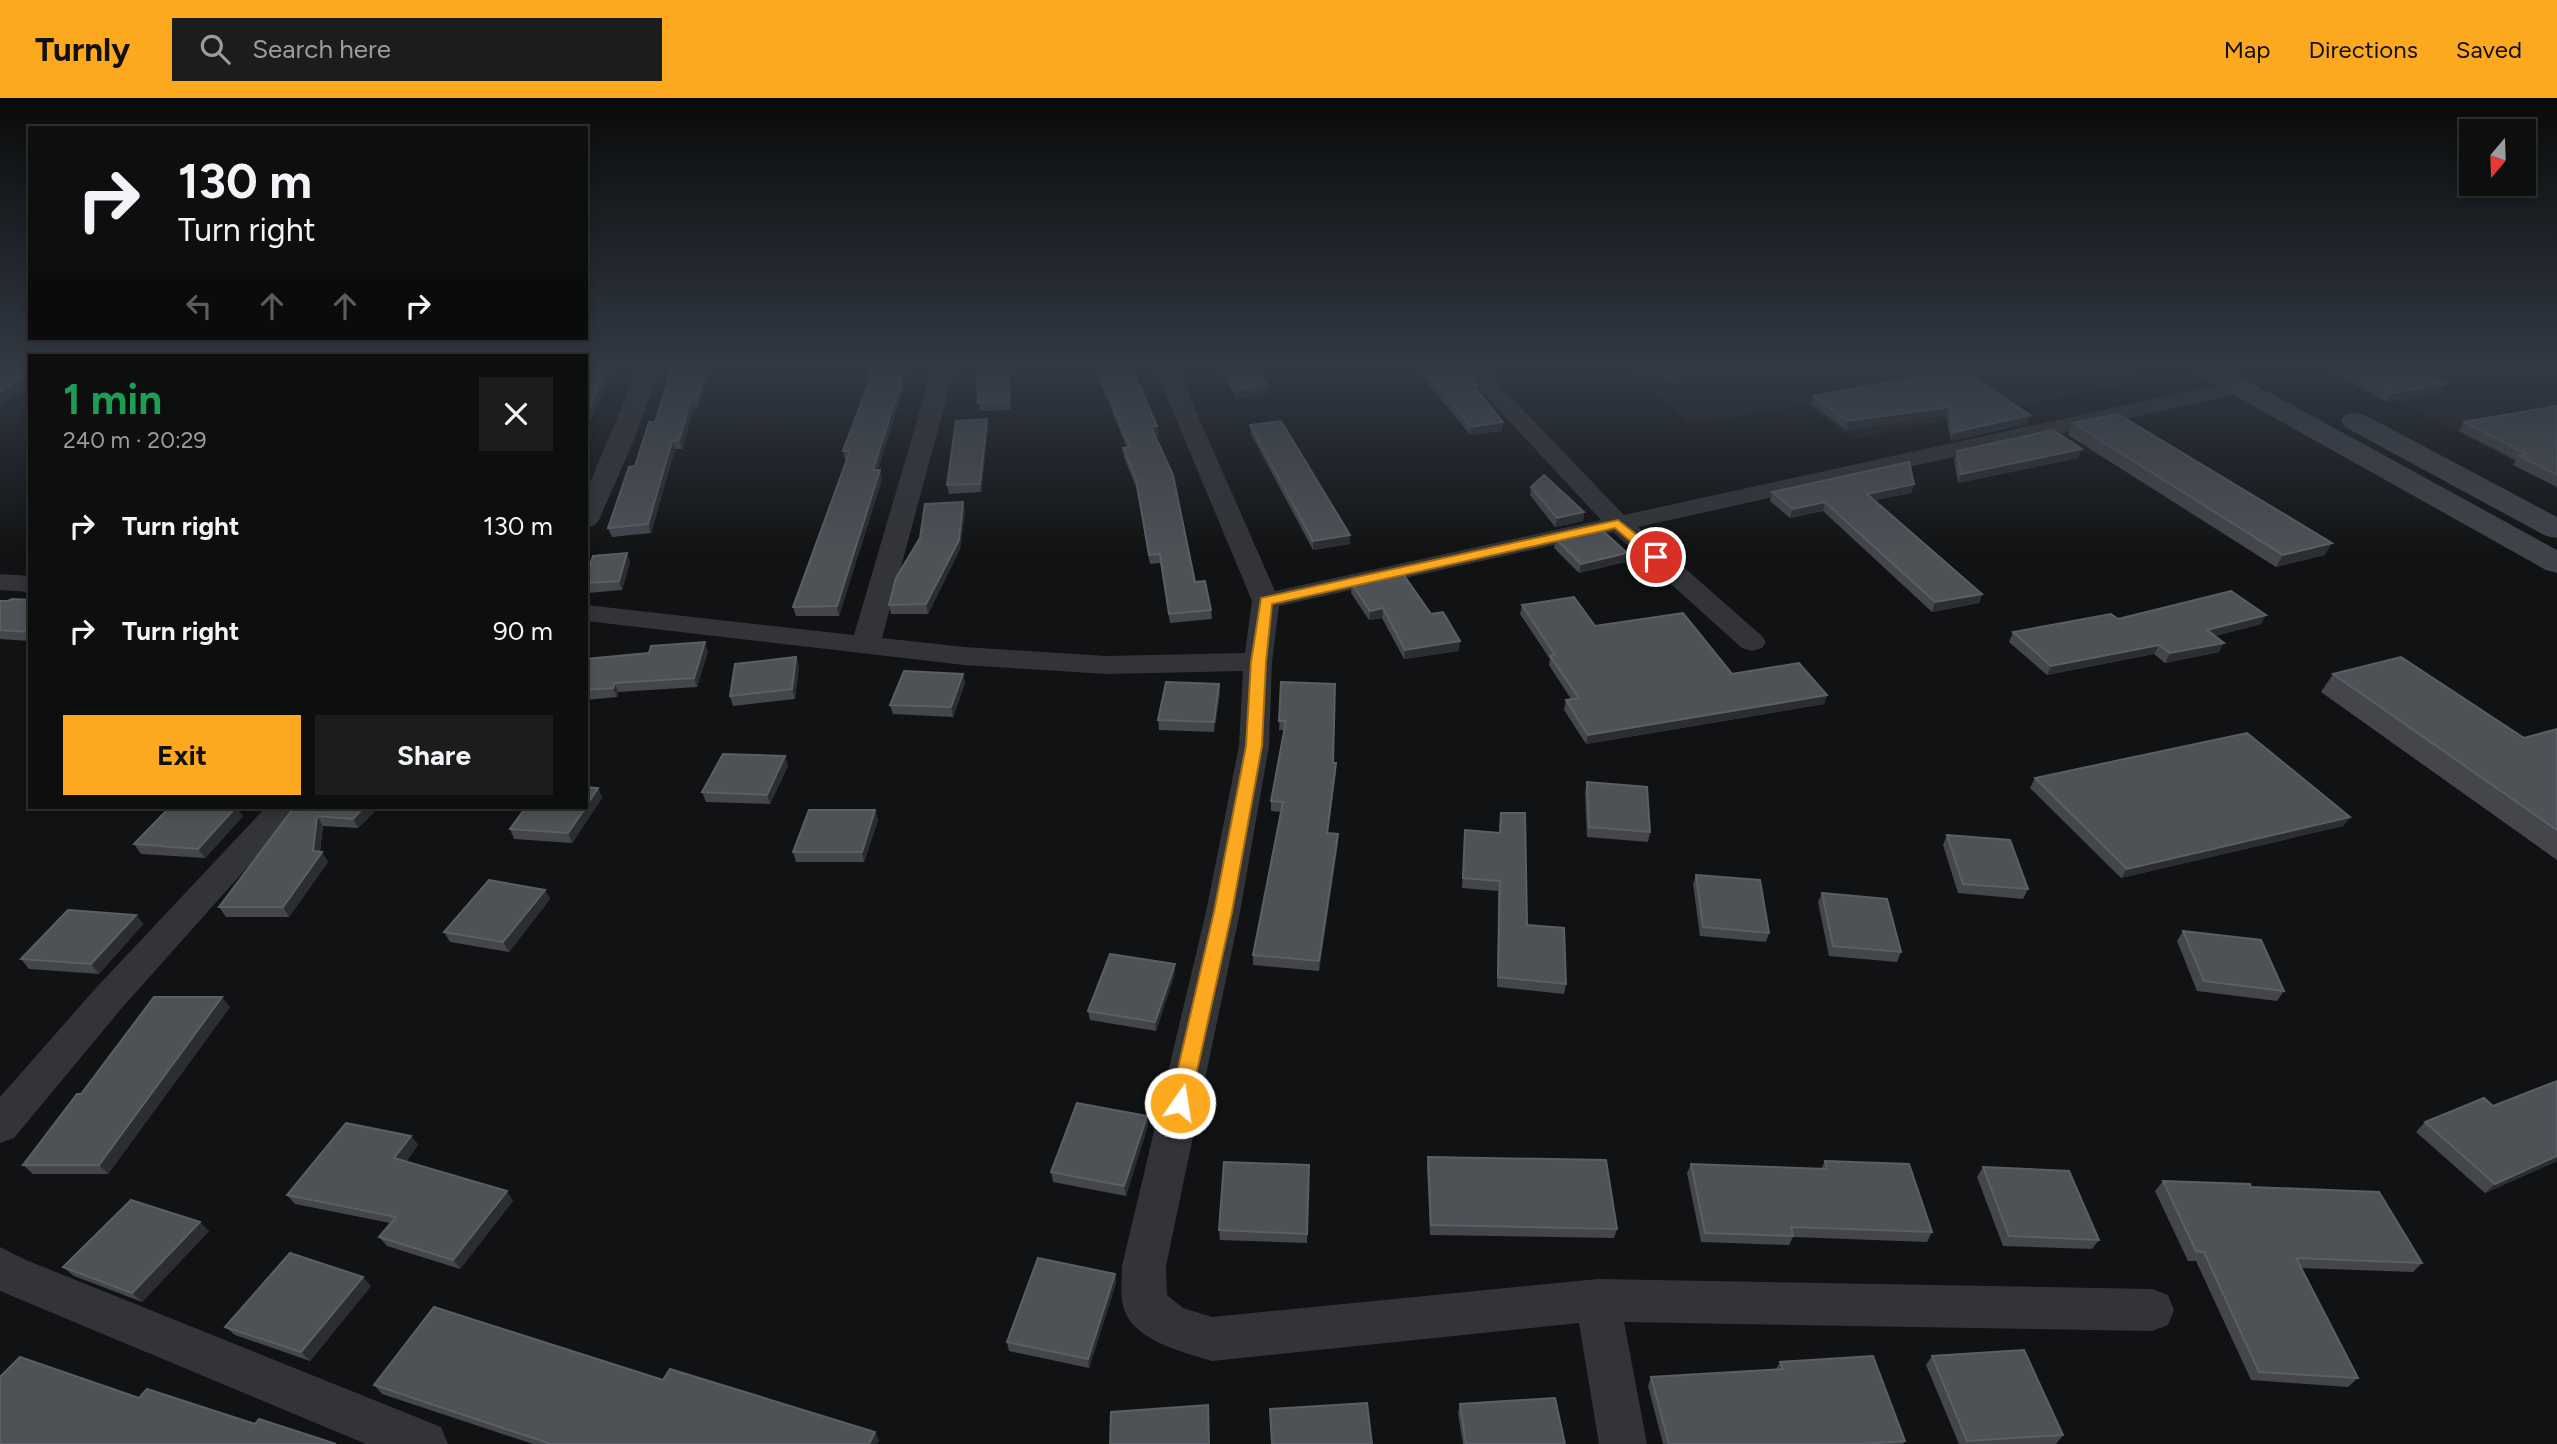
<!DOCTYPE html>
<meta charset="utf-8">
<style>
body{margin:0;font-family:Figtree,sans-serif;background:#1b1c1c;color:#f1f3f6;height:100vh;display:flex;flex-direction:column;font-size:26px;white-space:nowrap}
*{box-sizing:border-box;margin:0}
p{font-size:23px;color:#9a9c9e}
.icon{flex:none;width:38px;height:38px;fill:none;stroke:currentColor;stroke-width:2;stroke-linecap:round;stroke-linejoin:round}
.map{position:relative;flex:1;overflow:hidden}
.drawer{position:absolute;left:28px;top:256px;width:560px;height:455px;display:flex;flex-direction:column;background:#0d0e0e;border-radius:0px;box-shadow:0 4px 10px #0003,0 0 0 2px #2d2e2e}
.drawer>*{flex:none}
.hud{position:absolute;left:28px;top:28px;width:560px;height:214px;border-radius:0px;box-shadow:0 4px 10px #0003,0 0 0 2px #2d2e2e;background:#0d0e0e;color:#f1f3f6;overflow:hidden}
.needle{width:46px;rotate:199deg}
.fabs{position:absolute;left:2459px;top:21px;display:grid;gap:14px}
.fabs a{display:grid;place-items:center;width:77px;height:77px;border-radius:0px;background:#0d0e0e;box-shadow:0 4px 10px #0003,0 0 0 2px #2d2e2e;font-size:35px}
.pin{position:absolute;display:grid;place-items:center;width:60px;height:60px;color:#fff;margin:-30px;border:4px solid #fff;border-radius:50%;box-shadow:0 2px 7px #0007}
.me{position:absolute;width:77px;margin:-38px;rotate:13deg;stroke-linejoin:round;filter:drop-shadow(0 0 5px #0008)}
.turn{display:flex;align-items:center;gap:24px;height:147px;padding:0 35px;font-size:32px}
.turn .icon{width:91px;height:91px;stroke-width:2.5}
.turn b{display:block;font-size:49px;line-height:60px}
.lanes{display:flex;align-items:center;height:66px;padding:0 35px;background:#0003;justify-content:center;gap:35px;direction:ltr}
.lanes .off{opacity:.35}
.round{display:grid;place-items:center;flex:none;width:74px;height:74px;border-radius:0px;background:#1b1c1c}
.head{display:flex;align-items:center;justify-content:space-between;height:119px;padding:0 35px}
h1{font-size:42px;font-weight:700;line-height:52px;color:#1e9e55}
.cta{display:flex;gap:14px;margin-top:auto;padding:14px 35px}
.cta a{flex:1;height:80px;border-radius:0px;background:#fda91f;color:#111;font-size:28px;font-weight:700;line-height:80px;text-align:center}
.cta a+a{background:#1b1c1c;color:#f1f3f6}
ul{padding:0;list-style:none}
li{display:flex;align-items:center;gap:21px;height:105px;padding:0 35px}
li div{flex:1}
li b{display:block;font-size:26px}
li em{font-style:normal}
header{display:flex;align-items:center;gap:42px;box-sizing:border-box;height:98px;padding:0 35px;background:#fda91f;color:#111}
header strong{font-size:33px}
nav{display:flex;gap:38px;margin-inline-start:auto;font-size:24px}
.search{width:490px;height:63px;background:#1b1c1c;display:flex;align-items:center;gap:18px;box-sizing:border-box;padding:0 24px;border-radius:0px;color:#9a9c9e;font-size:26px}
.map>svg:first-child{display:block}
.built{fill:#1d1e20}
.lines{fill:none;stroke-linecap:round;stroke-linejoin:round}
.street{fill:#323438;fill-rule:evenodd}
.secondary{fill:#404349;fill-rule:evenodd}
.wall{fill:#44464b}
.shaded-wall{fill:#2b2d30}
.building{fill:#4e5156;stroke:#5b5f65;stroke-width:2}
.route{fill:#fda91f;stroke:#a46e14;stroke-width:2}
</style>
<header>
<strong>Turnly</strong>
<div class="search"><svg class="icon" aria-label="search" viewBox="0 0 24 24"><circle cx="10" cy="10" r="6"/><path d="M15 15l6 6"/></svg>Search here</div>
<nav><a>Map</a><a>Directions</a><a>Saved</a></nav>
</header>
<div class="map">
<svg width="2557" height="1346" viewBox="0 0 2557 1346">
<rect width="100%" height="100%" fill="#111213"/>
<g class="built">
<polygon points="1625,268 2121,268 2148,282 1853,341 1804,307 1688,326"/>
<polygon points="2333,268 2557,268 2557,386"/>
</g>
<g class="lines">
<g class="street">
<polygon points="639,268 661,268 633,344 599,422 595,427 586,430 586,394"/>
<path d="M933,268H955L882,540L964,549L1106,558L1245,555L1252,503L1154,268H1176L1275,493L1601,422L1458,268H1481L1624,417L2239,282L2247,284L2250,289L2247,294L2239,296L1638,429L1762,538L1766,544L1762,550L1752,553L1742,550L1613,434L1279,508L1272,564L1269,648L1240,814L1166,1168L1167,1197L1183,1210L1212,1219L1598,1181L2152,1191L2168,1197L2174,1212L2168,1227L2152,1233L1624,1224L1647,1346H1599L1579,1225L1212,1263C1183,1254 1130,1242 1123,1207C1120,1195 1122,1180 1122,1168L1206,814L1239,648L1243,573L1106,576L964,567L586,523V507L854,537Z"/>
<polygon points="0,476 30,478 30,494 0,492"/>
<polygon points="266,709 301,709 121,911 14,1040 0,1045 0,999 95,891"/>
<polygon points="0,1149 26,1162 441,1329 448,1346 366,1346 0,1193"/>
</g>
<g class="secondary">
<polygon points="2189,268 2221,268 2557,452 2557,475 2546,472 2193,274"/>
<polygon points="2355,315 2365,317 2557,419 2557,440 2546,438 2345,329 2341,323 2345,317"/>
</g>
</g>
<g class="wall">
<polygon points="673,268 711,268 699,309 694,309 682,351 675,351 651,435 612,439 608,430 655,324"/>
<polygon points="870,268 906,268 902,282 904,290 877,372 882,381 839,518 796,518 793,509 847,362 845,362 843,353 870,281 868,273"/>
<polygon points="977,268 1010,268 1011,312 980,313"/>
<polygon points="1099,268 1131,268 1158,337 1154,338 1195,484 1211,512 1212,521 1170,525 1160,465 1150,466 1136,389 1124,359 1123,350 1127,350 1098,279 1097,270 1100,269"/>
<polygon points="1218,268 1256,268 1268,296 1236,300"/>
<polygon points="1414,268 1462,268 1477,292 1503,324 1502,333 1470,337"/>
<polygon points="1651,268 1771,268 1673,285"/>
<polygon points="2322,268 2410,268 2441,295 2387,304"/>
<polygon points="1960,271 2030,317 2027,326 1951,343 1946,317 1846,332 1811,306 1814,298"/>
<polygon points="2557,308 2557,389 2513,367 2516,362 2459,333 2464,324"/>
<polygon points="987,321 988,330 981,394 949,396 947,387"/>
<polygon points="2073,325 2325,457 2276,469 2068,337"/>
<polygon points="1250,327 1350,437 1350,446 1313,452 1251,336"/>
<polygon points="1957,353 2078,360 1958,385 1954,362"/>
<polygon points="1914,386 1911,395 1875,402 1982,496 1979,505 1932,514 1823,413 1790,420 1770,403 1772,394"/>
<polygon points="1531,389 1584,414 1583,423 1555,429 1530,397"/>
<polygon points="963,404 965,413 960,451 928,516 891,516 889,507"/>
<polygon points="1556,441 1625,464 1579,475 1554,450"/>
<polygon points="630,464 622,492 588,495 586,490 586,480"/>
<polygon points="1352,486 1431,516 1459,553 1404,561 1382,520 1369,522 1351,495"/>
<polygon points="30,502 30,543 0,541 0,503"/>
<polygon points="1522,507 1595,528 1732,576 1827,597 1824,606 1586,646 1564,612 1566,602 1571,601 1549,567 1550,561 1520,516"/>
<polygon points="2118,521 2261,526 2215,538 2219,554 2165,565 2154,556 2047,577 2009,544 2013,534"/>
<polygon points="708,553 697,589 618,594 617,599 586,602 586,561"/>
<polygon points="796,559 799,568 795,601 733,608 730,598"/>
<polygon points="963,576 965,585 953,619 893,616 890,607"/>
<polygon points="2333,576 2524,640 2557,631 2557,762 2321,594"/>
<polygon points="1281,584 1333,665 1336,665 1328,735 1338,745 1319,873 1253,867 1253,857 1281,714 1271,713 1271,703 1284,632 1279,632"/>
<polygon points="1220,595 1214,634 1159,632 1158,622"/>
<polygon points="785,658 788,668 770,706 706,704 702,694"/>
<polygon points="2035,680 2350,719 2343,728 2121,780 2030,690"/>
<polygon points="1587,684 1650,734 1648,744 1587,739 1585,694"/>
<polygon points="598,690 602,700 572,745 514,741 510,731"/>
<polygon points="303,709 379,709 358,730 323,728 320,754 328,764 289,819 226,819 219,809"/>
<polygon points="875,712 878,722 864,764 796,764 793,754"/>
<polygon points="1501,715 1527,827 1566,886 1564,896 1497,889 1498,793 1462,790 1465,732 1499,735"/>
<polygon points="243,718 205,760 141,756 134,746"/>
<polygon points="1947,737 2028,791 2023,801 1958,795 1943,747"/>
<polygon points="1696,777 1769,835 1766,844 1700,838 1693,786"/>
<polygon points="545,792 550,801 509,854 450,844 444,834"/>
<polygon points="1822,795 1901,854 1897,864 1829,858 1818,804"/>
<polygon points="136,817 143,826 99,876 29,871 21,861"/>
<polygon points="2183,833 2284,893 2277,903 2197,893 2177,843"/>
<polygon points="1175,866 1175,875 1156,933 1090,922 1088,913"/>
<polygon points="230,909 108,1076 33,1076 23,1067 81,996"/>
<polygon points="2493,1008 2557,1063 2485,1095 2416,1034 2425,1024"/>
<polygon points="1147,1018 1148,1027 1126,1098 1053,1084 1051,1074"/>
<polygon points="411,1038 418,1047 406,1064 513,1103 460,1171 387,1148 379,1139 390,1125 295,1106 287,1097"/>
<polygon points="1428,1059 1617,1131 1614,1140 1430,1137 1427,1068"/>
<polygon points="1825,1063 1932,1134 1927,1144 1793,1139 1789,1147 1701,1144 1687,1075 1691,1066 1821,1071"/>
<polygon points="1309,1067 1307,1145 1220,1142 1219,1132"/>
<polygon points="1983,1069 2099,1142 2092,1151 2003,1148 1977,1079"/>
<polygon points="2163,1083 2251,1089 2422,1165 2413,1174 2301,1170 2358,1280 2348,1289 2251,1282 2196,1163 2188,1163 2155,1093"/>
<polygon points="209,1133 142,1204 74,1178 63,1169"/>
<polygon points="1115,1176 1116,1185 1089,1270 1009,1253 1007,1244"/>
<polygon points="371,1188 310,1263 235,1237 225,1229"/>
<polygon points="1932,1258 2063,1337 2056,1346 1959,1346 1926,1267"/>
<polygon points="1780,1264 1905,1343 1903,1346 1663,1346 1648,1288 1651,1279 1776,1271"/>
<polygon points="663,1282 875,1334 879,1343 877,1346 533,1346 382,1296 374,1287"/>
<polygon points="1460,1306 1565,1346 1463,1346 1458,1315"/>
</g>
<g class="shaded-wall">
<polygon points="608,268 615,268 586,332 586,317"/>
<polygon points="706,268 711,268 699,309 697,300"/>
<polygon points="902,268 906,268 899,289 898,281"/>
<polygon points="1009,268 1010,268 1011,312 1009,303"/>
<polygon points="1727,268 1771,268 1673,285 1675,277"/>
<polygon points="30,273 30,286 0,308 0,295"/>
<polygon points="902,282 904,290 875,381 873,372"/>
<polygon points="2446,286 2441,295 2387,304 2392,295"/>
<polygon points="1268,287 1268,296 1236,300 1236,292"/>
<polygon points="691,301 694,309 682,351 679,342"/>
<polygon points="1949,309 1946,317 1846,332 1848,323"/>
<polygon points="2030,317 2027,326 1951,343 1954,334"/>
<polygon points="987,321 988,330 981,394 980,386"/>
<polygon points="1503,324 1502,333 1470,337 1471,329"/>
<polygon points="1157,328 1158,337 1151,338 1151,329"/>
<polygon points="672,343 675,351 651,435 648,426"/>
<polygon points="2082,351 2078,360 1958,385 1961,376"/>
<polygon points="880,372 882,381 839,518 837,508"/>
<polygon points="1914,386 1911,395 1865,404 1867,396"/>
<polygon points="963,404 965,413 960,451 928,516 926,506"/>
<polygon points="1825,404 1823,413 1790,420 1793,411"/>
<polygon points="1584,414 1583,423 1555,429 1557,420"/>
<polygon points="1350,437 1350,446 1313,452 1313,443"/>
<polygon points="2332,445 2325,457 2276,469 2283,457"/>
<polygon points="627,455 630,464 622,492 619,483"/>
<polygon points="1627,455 1625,464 1579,475 1581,466"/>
<polygon points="1982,496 1979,505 1932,514 1935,504"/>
<polygon points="1383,510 1382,520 1369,522 1370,513"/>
<polygon points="2266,517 2261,526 2202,541 2207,532"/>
<polygon points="1460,543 1459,553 1404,561 1405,552"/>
<polygon points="705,544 708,553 697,589 694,580"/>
<polygon points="2224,545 2219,554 2165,565 2170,555"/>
<polygon points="2159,547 2154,556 2047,577 2051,568"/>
<polygon points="796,559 799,568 795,601 792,591"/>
<polygon points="963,576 965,585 953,619 951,609"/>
<polygon points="615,585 618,594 617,599 613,590"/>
<polygon points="1219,586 1220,595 1214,634 1214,624"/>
<polygon points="1827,597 1824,606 1586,646 1588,637"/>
<polygon points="785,658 788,668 770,706 767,697"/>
<polygon points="1336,665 1336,674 1327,744 1327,735"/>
<polygon points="598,690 602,700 572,745 568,735"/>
<polygon points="236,709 243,718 205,760 198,751"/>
<polygon points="364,709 379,709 358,730 353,721"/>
<polygon points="875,712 878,722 864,764 862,754"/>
<polygon points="317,718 323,728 319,757 322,754 328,764 289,819 283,809 313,753"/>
<polygon points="2350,719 2343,728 2121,780 2127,771"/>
<polygon points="1338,736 1338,745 1319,873 1319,863"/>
<polygon points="545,792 550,801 509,854 503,844"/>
<polygon points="136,817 143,826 99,876 91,866"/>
<polygon points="1175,866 1175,875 1156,933 1155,924"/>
<polygon points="222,899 230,909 108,1076 99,1067"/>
<polygon points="1147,1018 1148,1027 1126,1098 1124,1088"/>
<polygon points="411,1038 418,1047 401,1070 394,1060"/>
<polygon points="2557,1058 2557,1063 2485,1095 2495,1086"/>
<polygon points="507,1093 513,1103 460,1171 453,1162"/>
<polygon points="200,1124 209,1133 142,1204 132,1195"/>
<polygon points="1115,1176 1116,1185 1089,1270 1088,1261"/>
<polygon points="363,1179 371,1188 310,1263 301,1254"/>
<polygon points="875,1334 879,1343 877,1346 869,1346"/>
</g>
<g class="building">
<polygon points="0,268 30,268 30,273 0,295"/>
<polygon points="586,268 608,268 586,317"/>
<polygon points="673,268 706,268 697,300 691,301 679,342 672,343 648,426 608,430 629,369 635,368 649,324 655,324"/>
<polygon points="870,268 902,268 898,281 902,282 873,372 880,372 837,508 793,509 850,353 843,353 873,273 868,273"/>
<polygon points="977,268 1009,268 1009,303 978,305"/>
<polygon points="1102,268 1131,268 1139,286 1157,328 1151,329 1173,377 1195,484 1205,483 1211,512 1169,516 1160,456 1149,457 1136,380 1123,350 1130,349 1097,270"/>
<polygon points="1223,268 1256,268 1268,287 1236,292"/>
<polygon points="1422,268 1462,268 1478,287 1473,287 1503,324 1471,329"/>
<polygon points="1663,268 1727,268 1675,277"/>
<polygon points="2341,268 2410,268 2446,286 2392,295"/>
<polygon points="1960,271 2030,317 1954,334 1949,309 1848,323 1814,298"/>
<polygon points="2557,308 2557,377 2519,358 2526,356 2464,324"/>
<polygon points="2118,316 2332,445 2283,457 2073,325"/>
<polygon points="987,321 980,386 947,387 956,323"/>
<polygon points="1281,323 1350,437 1313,443 1250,327"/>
<polygon points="2053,332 2082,351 1961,376 1957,353"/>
<polygon points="1909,364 1914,386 1867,396 1982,496 1935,504 1825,404 1793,411 1772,394"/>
<polygon points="1544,377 1584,414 1557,420 1531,389"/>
<polygon points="963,404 959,442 926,506 889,507 896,480 920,440 925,406"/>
<polygon points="1601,431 1627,455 1581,466 1556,441"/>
<polygon points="627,455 619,483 586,485 586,480 593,458"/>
<polygon points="1403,476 1431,516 1443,514 1460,543 1405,552 1383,510 1370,513 1352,486"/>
<polygon points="2231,493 2266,517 2207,532 2224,545 2170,555 2159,547 2051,568 2013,534 2111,516 2118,521"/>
<polygon points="1574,499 1595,528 1683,515 1732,576 1799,565 1827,597 1588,637 1566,602 1579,600 1550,558 1555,557 1522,507"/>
<polygon points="12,501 30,502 30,534 0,532 0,503 8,503"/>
<polygon points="705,544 694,580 615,585 613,590 586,592 586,561 649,555 651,548"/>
<polygon points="796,559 792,591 730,598 735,566"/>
<polygon points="2401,559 2524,640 2557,631 2557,732 2333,576"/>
<polygon points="904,573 963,576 951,609 890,607"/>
<polygon points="1166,584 1219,586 1214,624 1158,622"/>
<polygon points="1281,584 1335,586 1333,665 1336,665 1327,735 1338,736 1319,863 1253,857 1283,704 1271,703 1286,623 1279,623"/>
<polygon points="2247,635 2350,719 2127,771 2035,680"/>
<polygon points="723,656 785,658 767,697 702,694"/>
<polygon points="1587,684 1647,689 1650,734 1589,729"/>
<polygon points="586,689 598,690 586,708"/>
<polygon points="170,709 236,709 198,751 134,746"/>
<polygon points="303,709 364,709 353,721 317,718 313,753 322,754 283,809 219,809 292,712 300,713"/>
<polygon points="526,709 586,709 568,735 510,731"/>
<polygon points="809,712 875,712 862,754 793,754"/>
<polygon points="1501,715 1525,715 1527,827 1564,830 1566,886 1498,879 1500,783 1463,780 1465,732 1500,735"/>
<polygon points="1947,737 2010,742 2028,791 1963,786"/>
<polygon points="1696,777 1760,782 1769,835 1703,829"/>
<polygon points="489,782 545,792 503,844 444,834"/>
<polygon points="1822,795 1887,801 1901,854 1833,848"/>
<polygon points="68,812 136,817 91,866 21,861"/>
<polygon points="2183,833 2261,842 2284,893 2204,883"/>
<polygon points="1110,856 1175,866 1155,924 1088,913"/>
<polygon points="154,899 222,899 99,1067 23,1067 77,996 81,996"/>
<polygon points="2557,983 2557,1058 2495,1086 2425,1024 2484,1000 2493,1008"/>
<polygon points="1077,1005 1147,1018 1124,1088 1051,1074"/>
<polygon points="346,1025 411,1038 394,1060 507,1093 453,1162 379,1139 396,1119 287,1097"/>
<polygon points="1428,1059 1606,1062 1617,1131 1431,1127"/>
<polygon points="1825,1063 1909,1066 1932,1134 1791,1129 1793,1138 1705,1135 1691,1066 1827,1071"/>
<polygon points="1224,1064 1309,1067 1307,1136 1219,1132"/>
<polygon points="1983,1069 2069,1073 2099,1142 2009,1138"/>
<polygon points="2163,1083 2250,1086 2251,1089 2379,1094 2422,1165 2296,1160 2358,1280 2259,1274 2204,1154 2196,1153"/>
<polygon points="131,1102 200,1124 132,1195 63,1169"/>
<polygon points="290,1155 363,1179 301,1254 225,1229"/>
<polygon points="1038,1160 1115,1176 1088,1261 1007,1244"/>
<polygon points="434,1209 663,1282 670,1271 875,1334 869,1346 551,1346 374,1287"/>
<polygon points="2024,1252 2063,1337 1967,1343 1932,1258"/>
<polygon points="1873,1258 1905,1343 1862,1346 1669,1346 1651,1279 1783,1271 1780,1264"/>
<polygon points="20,1259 139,1300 147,1291 255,1326 259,1321 336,1346 0,1346 0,1279"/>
<polygon points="1555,1300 1565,1346 1466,1346 1460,1306"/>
<polygon points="1367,1305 1372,1346 1272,1346 1270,1311"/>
<polygon points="1208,1307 1209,1346 1110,1346 1111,1314"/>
</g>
<linearGradient id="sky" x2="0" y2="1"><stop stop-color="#090a0a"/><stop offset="0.59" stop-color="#323944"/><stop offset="1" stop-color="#323944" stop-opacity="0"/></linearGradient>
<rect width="2557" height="456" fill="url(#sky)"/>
<polygon class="route" points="1618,422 1661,456 1661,462 1652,462 1615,430 1272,506 1266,564 1262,648 1232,814 1190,1005 1187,1011 1180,1013 1173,1011 1170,1005 1214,814 1246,648 1251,564 1261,500"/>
</svg>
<div class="fabs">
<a><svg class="needle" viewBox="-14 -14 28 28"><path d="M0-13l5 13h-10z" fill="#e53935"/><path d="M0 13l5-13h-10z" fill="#9a9c9e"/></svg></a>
</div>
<div class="pin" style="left:1656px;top:459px;background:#d93025"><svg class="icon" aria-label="arrive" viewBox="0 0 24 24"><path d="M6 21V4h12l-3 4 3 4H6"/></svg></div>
<svg class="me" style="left:1180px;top:1005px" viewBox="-20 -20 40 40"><circle r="17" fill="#fda91f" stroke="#fff" stroke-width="3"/><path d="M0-11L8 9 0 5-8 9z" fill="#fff"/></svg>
<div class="hud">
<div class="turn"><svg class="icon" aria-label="right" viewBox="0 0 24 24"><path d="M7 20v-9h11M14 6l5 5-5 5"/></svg><div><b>130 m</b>Turn right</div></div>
<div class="lanes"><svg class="icon off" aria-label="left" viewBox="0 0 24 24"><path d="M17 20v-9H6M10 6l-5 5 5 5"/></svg><svg class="icon off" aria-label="ahead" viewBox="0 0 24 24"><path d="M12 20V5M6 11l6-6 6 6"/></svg><svg class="icon off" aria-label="ahead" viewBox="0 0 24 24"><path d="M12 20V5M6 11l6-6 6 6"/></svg><svg class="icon" aria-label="right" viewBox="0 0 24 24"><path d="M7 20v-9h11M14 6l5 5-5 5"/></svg></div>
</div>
<section class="drawer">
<div class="head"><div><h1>1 min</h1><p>240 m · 20:29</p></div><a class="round"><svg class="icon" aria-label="close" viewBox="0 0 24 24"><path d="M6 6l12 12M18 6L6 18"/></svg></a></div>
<ul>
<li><svg class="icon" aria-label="right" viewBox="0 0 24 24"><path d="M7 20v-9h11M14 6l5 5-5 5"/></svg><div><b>Turn right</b></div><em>130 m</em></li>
<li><svg class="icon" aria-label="right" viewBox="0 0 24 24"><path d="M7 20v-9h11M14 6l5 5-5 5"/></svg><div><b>Turn right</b></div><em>90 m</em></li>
</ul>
<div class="cta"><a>Exit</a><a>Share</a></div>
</section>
</div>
